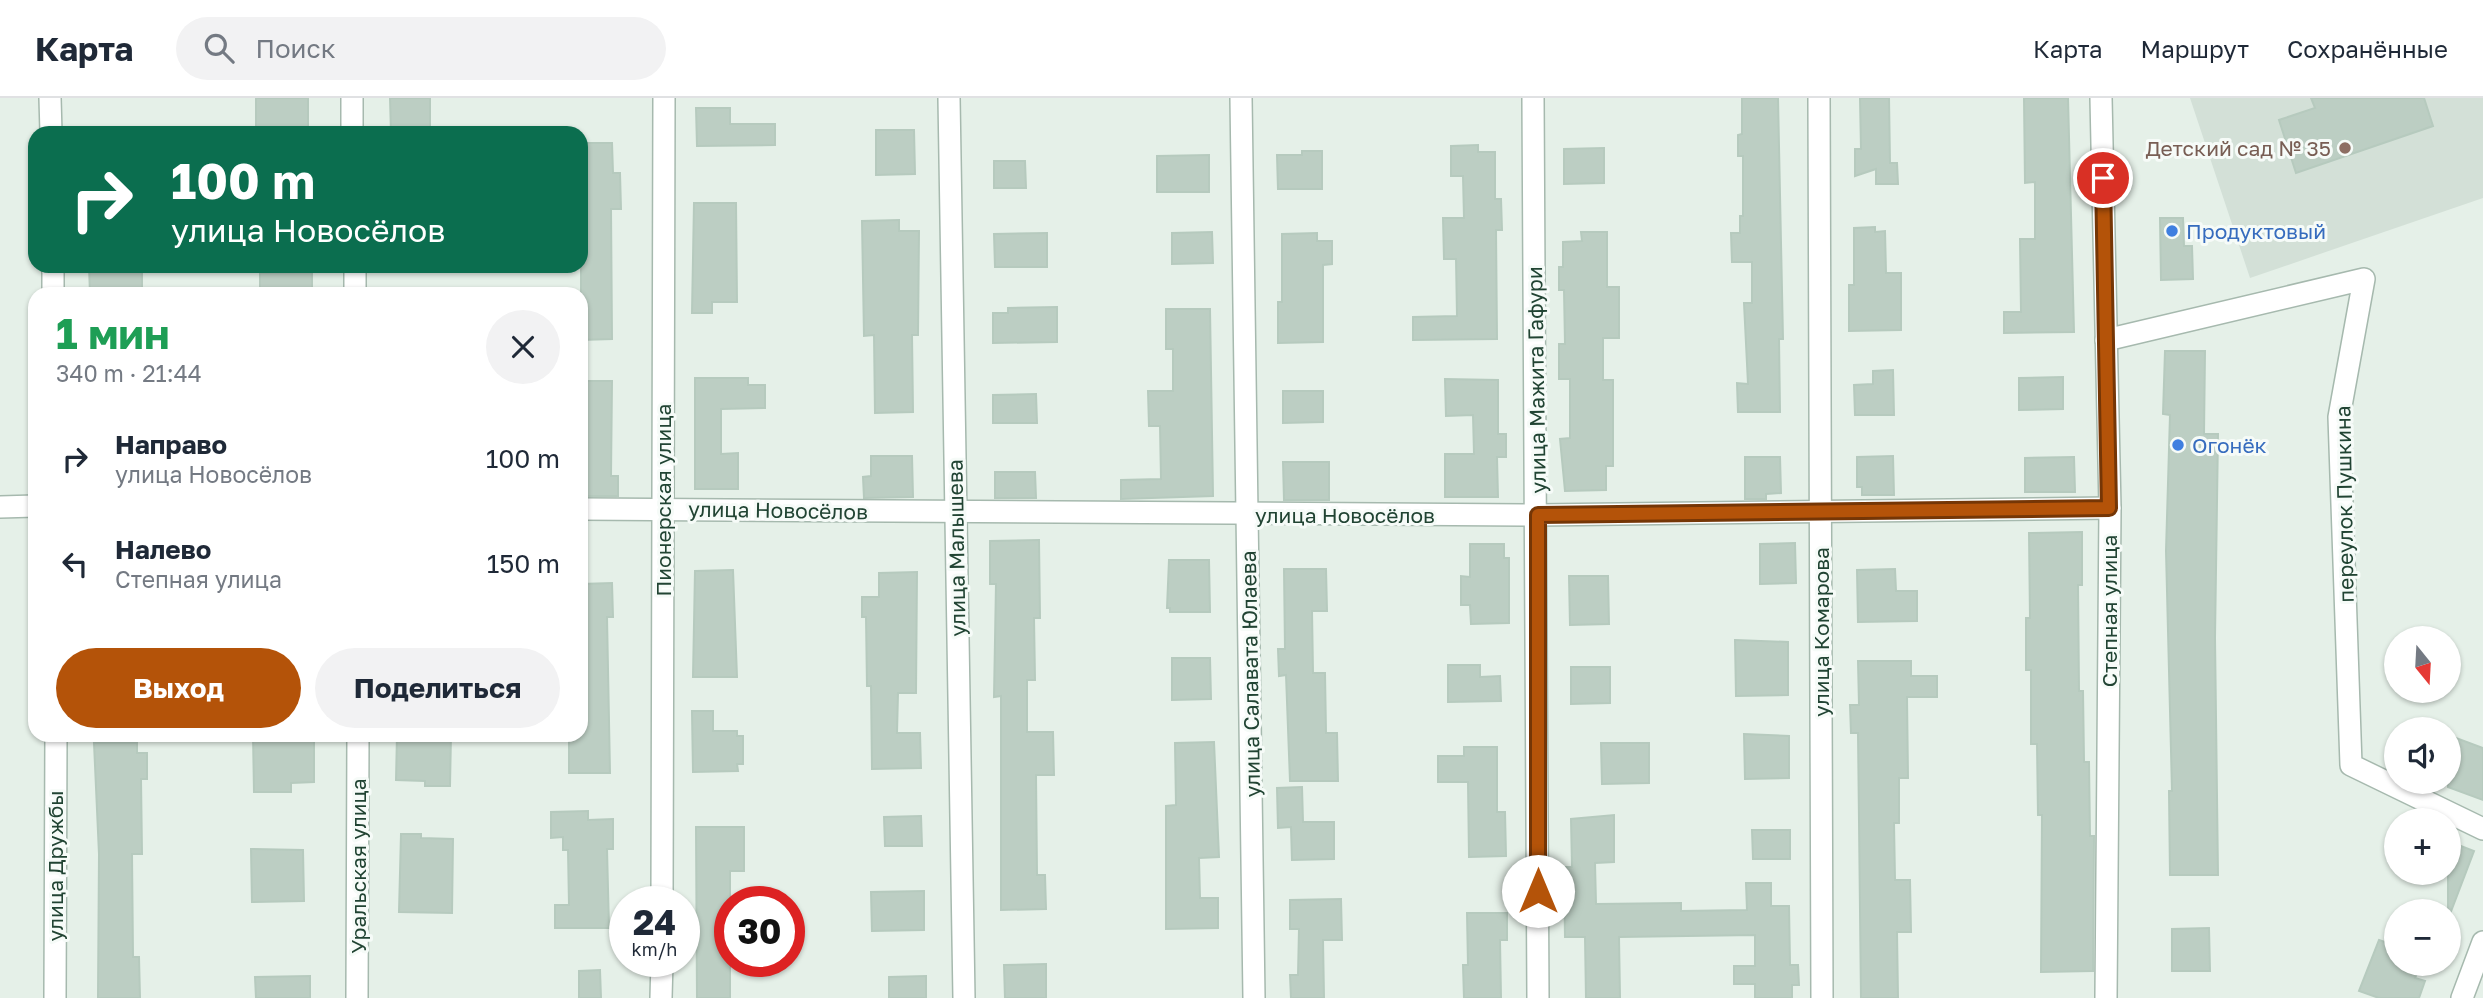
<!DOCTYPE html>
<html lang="ru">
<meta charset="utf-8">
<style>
body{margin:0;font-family:"Golos Text",sans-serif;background:#f2f2f3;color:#1f2937;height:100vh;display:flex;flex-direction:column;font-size:26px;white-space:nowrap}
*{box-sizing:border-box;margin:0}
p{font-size:23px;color:#747a83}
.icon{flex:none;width:38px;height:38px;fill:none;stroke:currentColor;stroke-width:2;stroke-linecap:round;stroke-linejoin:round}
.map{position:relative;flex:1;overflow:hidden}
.side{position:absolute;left:28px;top:189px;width:560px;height:455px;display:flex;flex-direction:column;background:#fff;border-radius:21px;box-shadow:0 2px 5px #0004}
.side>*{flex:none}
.top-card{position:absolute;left:28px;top:28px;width:560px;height:147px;border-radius:21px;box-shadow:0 2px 5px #0004;background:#0b6e4f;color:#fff;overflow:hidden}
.needle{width:46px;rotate:162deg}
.buttons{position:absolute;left:2384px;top:528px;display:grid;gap:14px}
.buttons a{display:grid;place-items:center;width:77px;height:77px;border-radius:50%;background:#fff;box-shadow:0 2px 5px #0004;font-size:35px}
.speed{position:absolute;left:609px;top:788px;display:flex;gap:14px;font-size:35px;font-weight:700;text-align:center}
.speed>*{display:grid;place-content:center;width:91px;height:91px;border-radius:50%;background:#fff;box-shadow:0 2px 5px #0004;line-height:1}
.speed small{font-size:18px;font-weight:400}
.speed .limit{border:10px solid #d22;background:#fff;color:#111}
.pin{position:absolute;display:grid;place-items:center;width:60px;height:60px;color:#fff;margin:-30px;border:4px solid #fff;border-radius:50%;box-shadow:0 2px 7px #0007}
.me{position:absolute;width:77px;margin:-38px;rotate:0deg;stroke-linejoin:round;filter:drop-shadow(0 0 5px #0008)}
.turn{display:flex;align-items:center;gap:24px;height:147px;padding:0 28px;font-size:32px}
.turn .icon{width:91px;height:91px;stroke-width:2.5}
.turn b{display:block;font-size:49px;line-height:60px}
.round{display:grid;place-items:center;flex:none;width:74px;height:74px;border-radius:37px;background:#f2f2f3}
.overview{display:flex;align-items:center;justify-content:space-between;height:119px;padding:0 28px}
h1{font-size:42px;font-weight:700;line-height:52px;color:#1e9e55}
.button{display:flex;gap:14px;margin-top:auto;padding:14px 28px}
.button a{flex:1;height:80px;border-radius:42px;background:#b45309;color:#fff;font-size:28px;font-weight:700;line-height:80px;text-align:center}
.button a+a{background:#f2f2f3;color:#1f2937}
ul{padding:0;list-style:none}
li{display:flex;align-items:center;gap:21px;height:105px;padding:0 28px}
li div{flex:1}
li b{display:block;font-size:26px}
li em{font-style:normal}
header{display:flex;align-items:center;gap:42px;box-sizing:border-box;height:98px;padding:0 35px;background:#fff;border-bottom:2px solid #e0e1e3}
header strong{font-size:33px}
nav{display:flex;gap:38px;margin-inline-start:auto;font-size:24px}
.search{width:490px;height:63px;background:#f2f2f3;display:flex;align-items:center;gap:18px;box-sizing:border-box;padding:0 24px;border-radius:38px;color:#747a83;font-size:26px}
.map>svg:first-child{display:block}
.built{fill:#d3e0d7}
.building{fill:#bccec3;stroke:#b6cabe;stroke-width:2}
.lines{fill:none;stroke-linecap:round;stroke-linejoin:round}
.minor-casing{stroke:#a6b9ae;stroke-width:24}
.minor{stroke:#fff;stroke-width:21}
.route-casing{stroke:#753606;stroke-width:18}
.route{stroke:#b45309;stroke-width:12}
.education-dot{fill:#8d6e63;stroke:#f6fbf8;stroke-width:2.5}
.shop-dot{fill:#3f7fe0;stroke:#f6fbf8;stroke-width:2.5}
.labels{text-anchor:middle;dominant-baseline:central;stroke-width:6;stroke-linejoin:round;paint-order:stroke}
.education-label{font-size:21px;fill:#785e54;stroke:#f6fbf8;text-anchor:end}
.shop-label{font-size:21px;fill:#366cbe;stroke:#f6fbf8;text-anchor:start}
.street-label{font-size:21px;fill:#214433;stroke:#f6fbf8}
</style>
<header>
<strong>Карта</strong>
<div class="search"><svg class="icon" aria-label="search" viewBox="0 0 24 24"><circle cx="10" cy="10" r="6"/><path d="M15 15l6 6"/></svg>Поиск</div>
<nav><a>Карта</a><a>Маршрут</a><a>Сохранённые</a></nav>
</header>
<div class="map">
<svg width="2483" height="900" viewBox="0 0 2483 900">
<rect width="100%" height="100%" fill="#e5f0e8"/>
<polygon class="built" points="2190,0 2483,0 2483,100 2250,180"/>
<g class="building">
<rect x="256" y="0" width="52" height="35"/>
<polygon points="390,0 430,0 430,35 391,35"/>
<polygon points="1742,0 1778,0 1783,241 1779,241 1780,314 1738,314 1737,285 1748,286 1744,205 1752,205 1752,164 1732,164 1731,135 1740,135 1740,118 1743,118 1743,58 1738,58 1738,37 1742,36"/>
<polygon points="1860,0 1889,0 1890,65 1897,65 1898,86 1876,86 1876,71 1855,78 1855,51 1861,51"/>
<polygon points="2024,0 2068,0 2074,234 2004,235 2004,214 2021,214 2020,141 2035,141 2035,84 2025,85"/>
<polygon points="2311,0 2424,0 2433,28 2296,75 2279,22 2315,10"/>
<polygon points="696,10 730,10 730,26 775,26 775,47 697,48"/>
<polygon points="876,32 914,32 915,76 876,77"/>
<polygon points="581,45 612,45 613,75 620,75 621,111 611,111 612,241 581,242"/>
<polygon points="1478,47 1478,54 1495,54 1495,101 1501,101 1502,132 1496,132 1497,241 1413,242 1413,219 1457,218 1456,161 1444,161 1443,120 1464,120 1463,78 1451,78 1451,48"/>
<polygon points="1604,50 1604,85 1564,86 1564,51"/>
<polygon points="1302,53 1322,53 1322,91 1278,91 1277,57 1302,57"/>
<polygon points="1209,57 1209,94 1157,94 1157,58"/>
<polygon points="994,63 1025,63 1026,90 994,90"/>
<polygon points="694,105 736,105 737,204 712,204 712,215 692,215"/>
<polygon points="2160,120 2183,120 2184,148 2192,148 2193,181 2161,182"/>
<polygon points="899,122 899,133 919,133 918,237 912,237 913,314 875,315 874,237 864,238 862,123"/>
<polygon points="1875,129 1875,134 1885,133 1886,175 1901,175 1901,232 1849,233 1849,187 1854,187 1854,130"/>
<polygon points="1212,134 1213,165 1172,166 1172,135"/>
<polygon points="1581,134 1607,134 1607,189 1619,189 1619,240 1603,240 1603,282 1613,282 1613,368 1606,368 1606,392 1565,393 1560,341 1570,340 1570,281 1559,281 1559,246 1565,246 1564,192 1559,192 1559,169 1563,169 1563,144 1582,143"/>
<polygon points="1047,135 1047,169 995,169 994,136"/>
<polygon points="1317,135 1317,143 1332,143 1332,166 1323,167 1323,244 1278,245 1278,204 1282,204 1282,136"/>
<polygon points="89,168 142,168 142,196 90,196"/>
<polygon points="312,174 312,196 260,196 260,175"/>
<polygon points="1057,209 1057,244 993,245 993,215 1008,215 1008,210"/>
<polygon points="1166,211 1210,211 1213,398 1121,401 1121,382 1161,381 1160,328 1149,328 1148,293 1173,293 1173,251 1166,251"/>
<polygon points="2165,253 2205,253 2204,336 2218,336 2215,540 2218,777 2170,777 2169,693 2172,693 2166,453 2170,317 2163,316"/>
<polygon points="1893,272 1894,317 1855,317 1854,287 1873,286 1873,273"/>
<polygon points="2063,279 2063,311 2019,312 2019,280"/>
<polygon points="695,280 748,280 748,287 765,287 765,310 721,311 721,356 738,355 738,391 695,391"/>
<polygon points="1445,281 1498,282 1498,336 1506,336 1506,359 1497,359 1498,399 1445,399 1445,356 1474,356 1473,317 1446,318"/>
<polygon points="581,283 612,283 611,378 618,378 618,398 581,398"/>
<polygon points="1283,293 1323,293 1323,324 1283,325"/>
<polygon points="1036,296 1037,325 993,325 993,297"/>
<polygon points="871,358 912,358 913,399 864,400 863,379 871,378"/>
<polygon points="1893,358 1894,397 1862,397 1862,389 1857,389 1857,359"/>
<polygon points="1745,359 1780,359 1781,395 1766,396 1766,401 1745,401"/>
<polygon points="2074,359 2075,394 2025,394 2025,360"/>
<polygon points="1283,364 1329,364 1329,402 1284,402"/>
<polygon points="995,374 1035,374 1036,400 995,400"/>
<polygon points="2082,434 2082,487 2078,487 2079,593 2083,593 2084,664 2089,664 2090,738 2094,738 2093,873 2041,874 2042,717 2038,717 2037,646 2031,646 2031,572 2026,572 2026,520 2030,520 2029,435"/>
<polygon points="1039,442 1040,520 1034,520 1035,582 1027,582 1027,634 1053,634 1054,677 1036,677 1037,777 1045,777 1046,811 1001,812 1001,598 994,599 996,486 990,486 990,443"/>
<polygon points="1795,445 1796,485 1760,486 1760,446"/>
<polygon points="1470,446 1504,446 1504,460 1509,460 1509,525 1471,526 1470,507 1461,507 1461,478 1470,479"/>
<polygon points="1169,462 1209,462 1210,514 1170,514 1170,510 1167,510"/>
<polygon points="1284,471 1326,471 1327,513 1312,513 1313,575 1325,575 1326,635 1337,635 1338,683 1290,683 1286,577 1279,578 1278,551 1285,551"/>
<polygon points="1895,471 1896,493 1917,493 1917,523 1858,524 1857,472"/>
<polygon points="733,472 737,579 693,579 695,473"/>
<polygon points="917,474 916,595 898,595 897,635 920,635 921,670 872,671 871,588 867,588 866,519 862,519 862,499 879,499 879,475"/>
<polygon points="1569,478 1608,478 1609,526 1570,527"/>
<polygon points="612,485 613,519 607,519 610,675 569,675 569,637 581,637 581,486"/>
<polygon points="1735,542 1788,544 1788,597 1736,598"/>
<polygon points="1172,560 1210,560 1211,601 1172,602"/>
<polygon points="1858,563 1911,563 1911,578 1937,578 1937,599 1907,599 1908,680 1899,680 1899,725 1894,725 1895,782 1910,782 1911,834 1897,834 1898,900 1861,900 1858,635 1851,635 1850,607 1859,607"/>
<polygon points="1448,567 1480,567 1480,579 1500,578 1501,603 1448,604"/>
<polygon points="1571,569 1610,569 1610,605 1571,606"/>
<polygon points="692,613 713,613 713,633 737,633 737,638 743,638 743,666 737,666 738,673 693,674"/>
<polygon points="1744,636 1789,638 1789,680 1745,681"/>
<polygon points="253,637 314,637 314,684 291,685 291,694 254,694"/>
<polygon points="397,637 451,637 450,688 425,688 425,683 396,682"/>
<polygon points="2448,637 2483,650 2483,702 2448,689"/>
<polygon points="1214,644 1219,759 1199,760 1200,800 1218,800 1218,830 1166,831 1166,708 1176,707 1175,645"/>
<polygon points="94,645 137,645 137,655 147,655 147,681 141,681 142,756 132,756 133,859 139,859 140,900 98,900 99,756"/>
<polygon points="1601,645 1649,645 1649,685 1602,686"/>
<polygon points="1464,649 1497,649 1497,714 1505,714 1506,758 1469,759 1468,684 1438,684 1438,658 1464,658"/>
<polygon points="1302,689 1303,724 1334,724 1334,761 1292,762 1291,729 1278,730 1277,690"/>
<polygon points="588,713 588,722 613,721 613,751 607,751 609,830 555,830 555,807 569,807 568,752 563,752 563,739 551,740 551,714"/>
<polygon points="1614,717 1614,764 1595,765 1596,806 1681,805 1681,813 1747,812 1746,785 1771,785 1771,808 1789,808 1790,867 1798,867 1799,887 1792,887 1792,900 1755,900 1755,886 1734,886 1734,868 1755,868 1755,837 1619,839 1620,900 1586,900 1585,839 1565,839 1564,769 1572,769 1571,721"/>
<polygon points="921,718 922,748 885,748 884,719"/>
<polygon points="696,729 744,729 744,773 730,773 730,900 697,900"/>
<polygon points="1752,732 1790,732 1790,761 1753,761"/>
<polygon points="401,736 421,736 421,740 453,741 452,815 399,814"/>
<polygon points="2448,743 2474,753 2450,816 2448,816"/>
<polygon points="251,751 303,752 304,803 252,804"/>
<polygon points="924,793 924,832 872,833 871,794"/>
<polygon points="1341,801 1342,842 1323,842 1324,900 1291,900 1290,877 1298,877 1299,831 1290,831 1290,802"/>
<polygon points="1467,815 1507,815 1507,842 1500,842 1501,900 1464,900 1463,867 1468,867"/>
<polygon points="2209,830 2210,873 2172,873 2172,831"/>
<polygon points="2379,842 2396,848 2396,866 2421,866 2415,880 2425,883 2419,900 2379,900 2359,893"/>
<polygon points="1046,866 1046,900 1005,900 1004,867"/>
<polygon points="600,872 601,900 579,900 579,873"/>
<polygon points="310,878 310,900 256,900 255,879"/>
<polygon points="926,878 926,900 889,900 889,879"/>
</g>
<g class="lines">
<g class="minor-casing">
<g id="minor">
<polyline points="50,0 51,35"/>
<polyline points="352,0 352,35"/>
<polyline points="949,0 964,900"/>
<polyline points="1241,0 1254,900"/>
<polyline points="1533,0 1538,900"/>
<polyline points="1819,0 1822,900"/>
<polyline points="2101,0 2110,410 2106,900"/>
<polyline points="53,168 53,196"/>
<polyline points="355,168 355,196"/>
<polyline points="2106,242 2364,181 2339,319 2351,667 2483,731"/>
<polyline points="0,409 35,408"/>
<polyline points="581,411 1538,417 2110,410"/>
<polyline points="662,803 664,0"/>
<polyline points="55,900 56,637"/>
<polyline points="357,900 358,637"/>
<polyline points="661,900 662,863"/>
<polyline points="2462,900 2483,844"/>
</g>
</g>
<use href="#minor" class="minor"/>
</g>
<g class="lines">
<g class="route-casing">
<polyline id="route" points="1538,793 1538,417 2109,410 2103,80"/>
</g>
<use href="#route" class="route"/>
</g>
<circle class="education-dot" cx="2345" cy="50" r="7"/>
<g class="shop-dot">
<circle cx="2172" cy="133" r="7"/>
<circle cx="2178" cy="347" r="7"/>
</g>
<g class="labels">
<g class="education-label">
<text x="2331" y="50">Детский сад № 35</text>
</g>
<g class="shop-label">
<text x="2186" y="133">Продуктовый</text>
<text x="2192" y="347">Огонёк</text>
</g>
<g class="street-label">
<text transform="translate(1536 282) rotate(-91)">улица Мажита Гафури</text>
<text transform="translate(663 402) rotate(-90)">Пионерская улица</text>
<text transform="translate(2344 406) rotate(-91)">переулок Пушкина</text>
<text transform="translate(778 412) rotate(1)">улица Новосёлов</text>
<text x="1345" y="417">улица Новосёлов</text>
<text transform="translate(956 450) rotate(-91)">улица Малышева</text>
<text transform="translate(2109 513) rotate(-90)">Степная улица</text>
<text transform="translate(1821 534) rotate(-90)">улица Комарова</text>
<text transform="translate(1250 576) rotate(-91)">улица Салавата Юлаева</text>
<text transform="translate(55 768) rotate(-90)">улица Дружбы</text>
<text transform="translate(358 768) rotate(-90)">Уральская улица</text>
</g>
</g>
</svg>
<div class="buttons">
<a><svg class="needle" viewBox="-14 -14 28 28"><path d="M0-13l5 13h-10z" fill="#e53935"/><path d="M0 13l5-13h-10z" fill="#747a83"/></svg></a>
<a><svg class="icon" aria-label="sound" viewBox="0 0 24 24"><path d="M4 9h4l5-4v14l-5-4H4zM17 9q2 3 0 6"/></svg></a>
<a>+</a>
<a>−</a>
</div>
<div class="speed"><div>24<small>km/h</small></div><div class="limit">30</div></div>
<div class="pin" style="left:2103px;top:80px;background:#d93025"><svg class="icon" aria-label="arrive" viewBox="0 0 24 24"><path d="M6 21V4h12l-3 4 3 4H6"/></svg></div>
<svg class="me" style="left:1538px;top:793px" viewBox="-20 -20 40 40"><circle r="19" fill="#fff"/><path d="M0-13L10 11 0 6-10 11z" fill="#b45309"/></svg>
<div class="top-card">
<div class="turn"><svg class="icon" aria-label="right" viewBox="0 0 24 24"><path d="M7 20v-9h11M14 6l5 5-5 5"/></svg><div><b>100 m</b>улица Новосёлов</div></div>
</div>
<section class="side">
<div class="overview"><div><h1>1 мин</h1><p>340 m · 21:44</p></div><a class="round"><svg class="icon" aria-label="close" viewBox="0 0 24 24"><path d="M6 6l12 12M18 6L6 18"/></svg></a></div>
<ul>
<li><svg class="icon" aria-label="right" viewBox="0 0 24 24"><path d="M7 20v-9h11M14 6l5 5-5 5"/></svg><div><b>Направо</b><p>улица Новосёлов</p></div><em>100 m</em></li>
<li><svg class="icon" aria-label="left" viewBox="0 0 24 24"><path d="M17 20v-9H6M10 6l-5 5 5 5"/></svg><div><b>Налево</b><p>Степная улица</p></div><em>150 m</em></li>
</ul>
<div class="button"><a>Выход</a><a>Поделиться</a></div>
</section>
</div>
